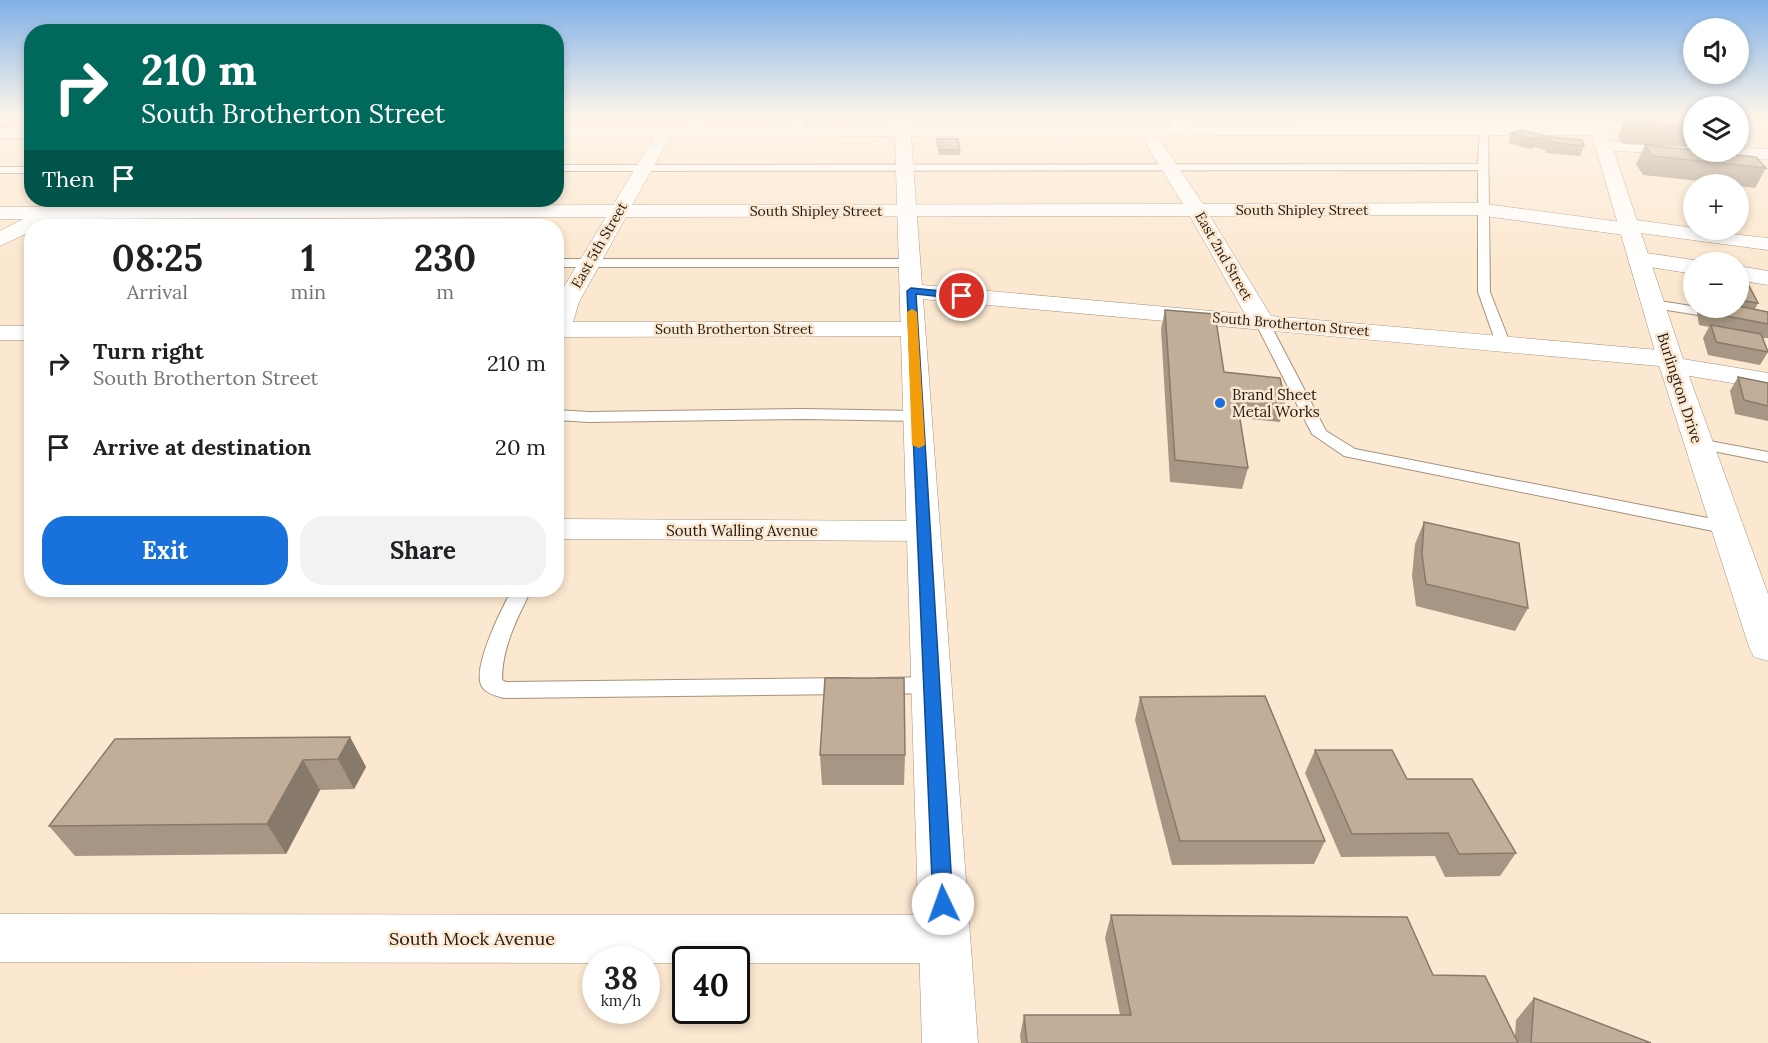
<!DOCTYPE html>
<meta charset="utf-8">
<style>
body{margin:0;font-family:Lora,serif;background:#f2f2f2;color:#202124;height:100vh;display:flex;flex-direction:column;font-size:22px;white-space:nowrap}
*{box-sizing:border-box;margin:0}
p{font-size:20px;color:#757577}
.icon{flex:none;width:33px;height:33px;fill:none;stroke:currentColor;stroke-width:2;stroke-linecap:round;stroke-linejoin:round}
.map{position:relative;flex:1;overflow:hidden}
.side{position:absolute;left:24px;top:219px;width:540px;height:378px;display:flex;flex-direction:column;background:#fff;border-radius:24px;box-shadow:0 3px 9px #0003}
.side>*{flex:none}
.banner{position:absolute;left:24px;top:24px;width:540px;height:183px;border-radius:24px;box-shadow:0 3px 9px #0003;background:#00695c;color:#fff;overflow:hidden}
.tools{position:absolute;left:1683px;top:18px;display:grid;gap:12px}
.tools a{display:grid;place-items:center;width:66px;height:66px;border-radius:50%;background:#fff;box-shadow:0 3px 9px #0003;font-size:30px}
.speed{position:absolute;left:582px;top:946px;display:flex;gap:12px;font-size:30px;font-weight:700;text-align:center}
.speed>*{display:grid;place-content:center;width:78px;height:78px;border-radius:50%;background:#fff;box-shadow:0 3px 9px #0003;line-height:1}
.speed small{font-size:15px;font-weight:400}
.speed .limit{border:3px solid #111;border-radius:9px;background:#fff;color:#111}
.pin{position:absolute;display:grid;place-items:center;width:51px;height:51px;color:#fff;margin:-26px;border:3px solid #fff;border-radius:50%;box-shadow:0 2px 6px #0007}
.me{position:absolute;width:66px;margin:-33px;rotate:357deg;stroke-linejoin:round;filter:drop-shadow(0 0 4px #0008)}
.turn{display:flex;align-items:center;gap:21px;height:126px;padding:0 18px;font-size:27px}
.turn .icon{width:78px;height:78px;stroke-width:2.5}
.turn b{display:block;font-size:42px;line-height:51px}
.then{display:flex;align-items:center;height:57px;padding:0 18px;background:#0003;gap:12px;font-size:22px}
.eta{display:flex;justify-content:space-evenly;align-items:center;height:102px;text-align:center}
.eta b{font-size:36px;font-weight:700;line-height:42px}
.primary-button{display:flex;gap:12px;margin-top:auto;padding:12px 18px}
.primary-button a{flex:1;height:69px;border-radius:24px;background:#1972dc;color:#fff;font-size:24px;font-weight:700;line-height:69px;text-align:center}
.primary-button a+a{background:#f2f2f2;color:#202124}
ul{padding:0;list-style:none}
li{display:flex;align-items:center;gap:18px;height:84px;padding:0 18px}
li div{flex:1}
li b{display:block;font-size:22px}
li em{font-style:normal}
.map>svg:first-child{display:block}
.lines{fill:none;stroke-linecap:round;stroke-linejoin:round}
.service-casing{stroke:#a5927c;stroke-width:2}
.minor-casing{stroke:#a5927c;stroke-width:1}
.tertiary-casing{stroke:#a5927c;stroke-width:1}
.service{fill:#fff;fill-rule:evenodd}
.minor{fill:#fff;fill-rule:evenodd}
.tertiary{fill:#fff;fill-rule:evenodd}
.wall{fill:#a79683}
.shaded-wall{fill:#887a6a}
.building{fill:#c2ae98;stroke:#887a6a;stroke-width:1.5}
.route{fill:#1972dc;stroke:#104a8f;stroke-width:1.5}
.slow{fill:#f59e0b}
.poi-dot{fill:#1972dc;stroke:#fce8d0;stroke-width:2}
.labels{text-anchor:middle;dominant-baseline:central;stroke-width:5;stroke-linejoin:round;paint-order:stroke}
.far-street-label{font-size:14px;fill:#221b12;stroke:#fce8d0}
.street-label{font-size:15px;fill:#221b12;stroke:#fce8d0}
.poi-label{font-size:15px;fill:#221b12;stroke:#fce8d0;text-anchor:start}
.near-street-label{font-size:18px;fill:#221b12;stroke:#fce8d0}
</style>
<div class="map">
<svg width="1768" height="1043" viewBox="0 0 1768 1043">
<rect width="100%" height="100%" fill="#fce8d0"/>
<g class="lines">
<g class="service-casing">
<g id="service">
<polygon points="6,117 17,117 0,125 0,119"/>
<polygon points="797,117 805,117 803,131 799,134 795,131"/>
<polygon points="1484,127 1488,130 1490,292 1510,343 1503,347 1496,343 1478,292 1478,170 556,171 556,165 1478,164 1480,130"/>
<rect x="0" y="167" width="32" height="6"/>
<polygon points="556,259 910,259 916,263 910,267 556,267"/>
<polygon points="1653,300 1768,318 1768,326 1648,307 1647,304"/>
<polygon points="1262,318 1269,322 1326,431 1355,449 1728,522 1734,524 1737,528 1734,532 1728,534 1344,456 1312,434 1255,322"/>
<polygon points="804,409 917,411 925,416 917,421 804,419 589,422 556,420 556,410 589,412"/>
<polygon points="1699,439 1768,452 1768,462 1693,447 1691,444 1693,441"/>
<path d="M512,590H531C517,619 502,647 502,680L506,682L848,678L856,680L859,686L856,692L848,694L504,698C497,696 487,694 483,688C469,672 503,606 512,590Z"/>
<polygon points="931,677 939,679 942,685 939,691 931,693 879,694 871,692 868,686 871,680 879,678"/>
</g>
</g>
<g class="minor-casing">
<g id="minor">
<polygon points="691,117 707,117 697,135 691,137 683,132"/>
<polygon points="1166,117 1182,117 1193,131 1185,136 1179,134"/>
<polygon points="1365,117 1383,117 1399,130 1391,135 1385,133"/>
<polygon points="1571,117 1591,117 1606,127 1604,130 1592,130"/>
<polygon points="1146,126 1152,128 1203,204 1478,203 1621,222 1629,219 1694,228 1694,230 1768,238 1768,250 1640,233 1631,236 1478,215 1210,216 1271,316 1670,351 1679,353 1683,359 1768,373 1768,389 1672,373 1663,371 1659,366 911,298 903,296 899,291 903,286 911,284 1245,314 1190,216 626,217 579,302 573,322 912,322 921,324 924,329 921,334 912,336 556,337 556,300 606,217 52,219 39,226 32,226 32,231 0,246 0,231 23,219 0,219 0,207 613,205 657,132 665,127 673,132 632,205 1183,204 1138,131"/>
<polygon points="1603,141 1694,145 1694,152 1702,152 1694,155 1597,150 1594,146 1597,142"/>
<polygon points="1738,148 1768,149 1768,159 1716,157 1710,156 1707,152 1738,152"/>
<polygon points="1639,252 1694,260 1702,262 1694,262 1694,274 1631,264 1628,259 1631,254"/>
<polygon points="1738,266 1768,271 1768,285 1738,280"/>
<rect x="0" y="326" width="32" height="14"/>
<polygon points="561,519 924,521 936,524 941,531 936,538 924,541 561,539 556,538 556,520"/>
<polygon points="0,914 945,915 963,922 970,939 963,956 945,963 736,963 736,960 686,960 686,963 646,963 646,960 596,960 596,963 0,962"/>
</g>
</g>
<g class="tertiary-casing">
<g id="tertiary">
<polygon points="894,117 910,117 911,126 1591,125 1598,117 1615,117 1606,128 1685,365 1768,594 1768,661 1754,657 1749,647 1659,365 1592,135 911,136 978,1043 922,1043 895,136 556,137 556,127 894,126"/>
<rect x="0" y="128" width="32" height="10"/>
</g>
</g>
<use href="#service" class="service"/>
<use href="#minor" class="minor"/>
<use href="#tertiary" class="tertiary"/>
</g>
<g class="wall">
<polygon points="834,117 862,117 862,120 859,121 834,121"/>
<polygon points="1626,117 1694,127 1694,131 1686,147 1624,144 1620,141 1619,134"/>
<polygon points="1521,130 1584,146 1580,156 1546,153 1545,150 1533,147 1530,149 1508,143 1511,133"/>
<polygon points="937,139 960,150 960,155 939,155"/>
<polygon points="1645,145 1766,168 1755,188 1738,186 1738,184 1727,184 1643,175 1636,164"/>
<polygon points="1738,284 1758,303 1755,309 1768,312 1768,338 1763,338 1768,352 1760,365 1708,355 1703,338 1709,327 1699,325 1697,312 1700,308 1738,308"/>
<polygon points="1165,310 1224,372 1285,401 1280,422 1250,419 1248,411 1238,410 1248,468 1242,489 1170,482 1161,329"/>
<polygon points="1738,377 1768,383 1768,421 1735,414 1730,391"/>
<polygon points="1424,522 1528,608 1515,631 1416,606 1412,576 1415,544"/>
<polygon points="1140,697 1325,841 1314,864 1172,865 1135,720"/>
<polygon points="350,737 366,767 354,789 320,790 286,854 75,856 49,826"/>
<polygon points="1315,750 1407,779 1516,853 1500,876 1445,877 1435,856 1341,857 1305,773"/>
<polygon points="820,755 905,755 904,785 822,785"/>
<polygon points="1111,915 1433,975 1515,1037 1516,1020 1534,998 1651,1043 1021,1043 1020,1036 1024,1015 1120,1015 1105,938"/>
</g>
<g class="shaded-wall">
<polygon points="859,117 862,117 862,120 859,121"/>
<polygon points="1537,137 1533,147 1530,149 1534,139"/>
<polygon points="350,737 366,767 354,789 338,759"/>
<polygon points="303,760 320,790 286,854 267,824"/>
</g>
<g class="building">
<polygon points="1627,117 1679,117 1694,127 1694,128 1633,125 1628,122"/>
<polygon points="1521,130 1550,137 1582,140 1584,146 1550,142 1549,140 1537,137 1534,139 1511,133"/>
<polygon points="937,139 958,139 960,150 939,150"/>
<polygon points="1645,145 1694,150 1694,152 1706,152 1756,157 1766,168 1652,156"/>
<polygon points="1738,284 1749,286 1758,303 1738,300"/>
<polygon points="1738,306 1768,312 1768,324 1706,312 1705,308 1738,308"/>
<polygon points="1165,310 1215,314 1224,372 1280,378 1285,401 1255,398 1254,391 1235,389 1248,468 1175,460"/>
<polygon points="1711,325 1761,334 1768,352 1716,342"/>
<polygon points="1738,377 1768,383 1768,406 1744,400"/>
<polygon points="1424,522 1519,543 1528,608 1426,584 1422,554"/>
<polygon points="825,678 904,678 905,755 820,755"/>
<polygon points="1265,696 1325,841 1180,841 1140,697"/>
<polygon points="350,737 338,759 303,760 267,824 49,826 115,739"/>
<polygon points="1315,750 1392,750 1407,779 1472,779 1516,853 1459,854 1448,833 1352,834"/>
<polygon points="1111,915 1407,917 1433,975 1485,976 1518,1043 1027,1043 1024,1015 1131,1015"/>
<polygon points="1534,998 1651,1043 1531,1043"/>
</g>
<linearGradient id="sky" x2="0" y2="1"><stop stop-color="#80b1e7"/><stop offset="0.44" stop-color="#fef5ea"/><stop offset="1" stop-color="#fef5ea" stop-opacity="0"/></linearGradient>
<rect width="1768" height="263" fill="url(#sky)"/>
<polygon class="route" points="911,288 962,293 966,296 962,299 916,294 953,904 950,911 943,914 936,911 933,904 907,291"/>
<polygon class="slow" points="912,309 917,312 925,445 919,448 912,445 907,312"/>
<circle class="poi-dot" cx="1220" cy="403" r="6"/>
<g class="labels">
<g class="far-street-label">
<text x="1302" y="210">South Shipley Street</text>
<text x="816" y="211">South Shipley Street</text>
<text transform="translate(599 245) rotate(-60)">East 5th Street</text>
<text transform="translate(1224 256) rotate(60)">East 2nd Street</text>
<text transform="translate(1291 324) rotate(5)">South Brotherton Street</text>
<text x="734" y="329">South Brotherton Street</text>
</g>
<g class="street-label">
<text transform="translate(1680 388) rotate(72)">Burlington Drive</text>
<text x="742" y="530">South Walling Avenue</text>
</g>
<g class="poi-label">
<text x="1232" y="394">Brand Sheet<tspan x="1232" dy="17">Metal Works</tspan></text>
</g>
<g class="near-street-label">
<text x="472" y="938">South Mock Avenue</text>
</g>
</g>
</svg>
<div class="tools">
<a><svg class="icon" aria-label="sound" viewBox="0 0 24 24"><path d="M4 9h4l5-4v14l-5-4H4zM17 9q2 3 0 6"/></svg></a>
<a><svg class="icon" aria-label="layers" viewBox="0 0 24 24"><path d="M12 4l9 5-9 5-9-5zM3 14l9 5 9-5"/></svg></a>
<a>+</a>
<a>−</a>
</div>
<div class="speed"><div>38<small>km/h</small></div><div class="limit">40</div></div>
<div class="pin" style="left:962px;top:296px;background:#d93025"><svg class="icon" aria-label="arrive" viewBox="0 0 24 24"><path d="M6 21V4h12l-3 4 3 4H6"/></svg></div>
<svg class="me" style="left:943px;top:904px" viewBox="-20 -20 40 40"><circle r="19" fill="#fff"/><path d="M0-13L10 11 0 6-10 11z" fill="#1972dc"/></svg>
<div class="banner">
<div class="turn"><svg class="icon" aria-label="right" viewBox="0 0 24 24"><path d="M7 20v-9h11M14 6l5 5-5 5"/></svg><div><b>210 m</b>South Brotherton Street</div></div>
<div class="then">Then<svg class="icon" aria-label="arrive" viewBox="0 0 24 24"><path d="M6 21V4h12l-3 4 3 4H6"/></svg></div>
</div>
<section class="side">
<div class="eta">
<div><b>08:25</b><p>Arrival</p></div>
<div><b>1</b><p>min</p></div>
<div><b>230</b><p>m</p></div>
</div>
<ul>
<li><svg class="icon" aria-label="right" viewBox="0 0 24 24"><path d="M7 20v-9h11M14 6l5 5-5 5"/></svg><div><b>Turn right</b><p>South Brotherton Street</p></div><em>210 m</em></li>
<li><svg class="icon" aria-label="arrive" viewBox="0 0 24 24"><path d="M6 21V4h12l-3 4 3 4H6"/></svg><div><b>Arrive at destination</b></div><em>20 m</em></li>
</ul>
<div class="primary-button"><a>Exit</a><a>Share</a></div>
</section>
</div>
